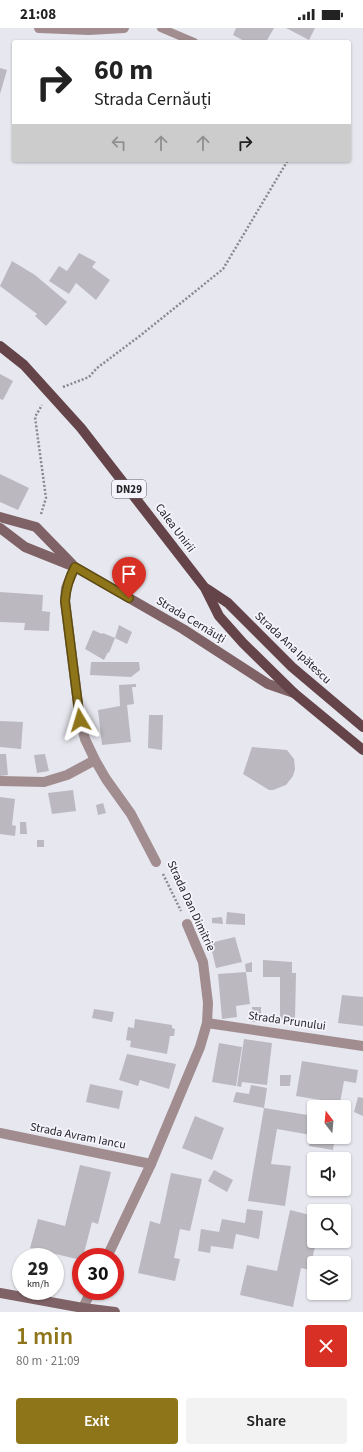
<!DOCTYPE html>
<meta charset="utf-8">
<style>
body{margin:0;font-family:"Source Sans 3",sans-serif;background:#f2f2f2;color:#222;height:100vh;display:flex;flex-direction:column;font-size:15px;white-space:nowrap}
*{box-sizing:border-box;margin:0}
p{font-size:13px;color:#767676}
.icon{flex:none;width:22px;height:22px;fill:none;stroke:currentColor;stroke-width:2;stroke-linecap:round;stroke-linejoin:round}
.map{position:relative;height:1284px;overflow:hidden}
.drawer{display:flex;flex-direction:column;background:#fff;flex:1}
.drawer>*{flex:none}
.top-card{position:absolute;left:12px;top:12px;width:339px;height:122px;border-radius:4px;box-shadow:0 1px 3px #0004;background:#fff;color:#222;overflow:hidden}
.needle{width:26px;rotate:344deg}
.tools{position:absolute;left:307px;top:1072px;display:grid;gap:8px}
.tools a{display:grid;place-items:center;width:44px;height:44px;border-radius:4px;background:#fff;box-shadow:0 1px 3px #0004;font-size:20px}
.speed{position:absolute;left:12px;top:1220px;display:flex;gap:8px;font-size:20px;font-weight:700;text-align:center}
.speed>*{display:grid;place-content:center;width:52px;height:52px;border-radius:50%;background:#fff;box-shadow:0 1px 3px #0004;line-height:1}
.speed small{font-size:10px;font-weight:400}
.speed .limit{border:6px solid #d22;background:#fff;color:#111}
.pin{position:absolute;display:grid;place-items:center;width:34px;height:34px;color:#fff;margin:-41px -17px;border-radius:50% 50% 50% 0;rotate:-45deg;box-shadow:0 0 4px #0007}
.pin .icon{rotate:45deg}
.me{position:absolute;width:44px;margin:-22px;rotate:353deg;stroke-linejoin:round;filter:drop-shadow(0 0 3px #0008)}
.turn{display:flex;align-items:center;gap:14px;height:84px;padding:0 16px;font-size:18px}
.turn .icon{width:52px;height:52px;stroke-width:2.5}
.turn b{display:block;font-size:28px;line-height:34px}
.lanes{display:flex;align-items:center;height:38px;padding:0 16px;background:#0003;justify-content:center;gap:20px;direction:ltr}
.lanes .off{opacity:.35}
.round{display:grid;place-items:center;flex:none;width:42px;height:42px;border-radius:4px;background:#f2f2f2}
.head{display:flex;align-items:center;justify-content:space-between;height:68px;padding:0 16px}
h1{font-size:24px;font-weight:600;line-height:30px;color:#8f751a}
.action{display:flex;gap:8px;margin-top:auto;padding:8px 16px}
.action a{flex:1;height:46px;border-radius:4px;background:#8f751a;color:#fff;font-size:16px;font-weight:600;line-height:46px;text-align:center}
.action a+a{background:#f2f2f2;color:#222}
.status{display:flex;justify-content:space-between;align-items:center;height:28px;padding:0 20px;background:#fff;direction:ltr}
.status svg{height:11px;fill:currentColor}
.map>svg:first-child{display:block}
.building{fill:#bcb8bf}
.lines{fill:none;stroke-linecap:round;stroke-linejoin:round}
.path{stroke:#88888e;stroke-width:2.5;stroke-dasharray:2 2;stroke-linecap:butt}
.lane{stroke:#a18d8f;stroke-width:8}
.street{stroke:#a18d8f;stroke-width:10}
.secondary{stroke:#7e6266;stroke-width:10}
.primary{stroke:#654449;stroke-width:10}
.route-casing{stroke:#5d4c11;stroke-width:10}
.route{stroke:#8f751a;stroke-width:7}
.labels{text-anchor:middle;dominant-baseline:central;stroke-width:3.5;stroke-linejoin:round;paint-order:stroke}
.shield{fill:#f5f4fc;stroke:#636368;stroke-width:1}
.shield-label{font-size:11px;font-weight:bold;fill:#252528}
.street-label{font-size:12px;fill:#252528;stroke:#f5f4fc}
</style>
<div class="status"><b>21:08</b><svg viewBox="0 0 49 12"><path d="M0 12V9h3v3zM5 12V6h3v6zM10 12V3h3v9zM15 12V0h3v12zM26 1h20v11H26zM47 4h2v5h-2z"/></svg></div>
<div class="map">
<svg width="363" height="1284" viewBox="0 0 363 1284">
<rect width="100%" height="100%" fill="#e7e7ef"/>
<g class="building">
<polygon points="236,0 274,0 266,14 246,14 233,7"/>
<polygon points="286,0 315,0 309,12"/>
<polygon points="0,40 7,42 0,66"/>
<polygon points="79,225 96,234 92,239 110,252 96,272 76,255 69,266 49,253 59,238 67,243"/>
<polygon points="12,233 35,247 67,274 46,298 35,288 37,286 0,258"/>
<polygon points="0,346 13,353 3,372 0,371"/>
<polygon points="0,446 29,460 18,482 0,474"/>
<polygon points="0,564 43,567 42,583 50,584 49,603 24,602 25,595 0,594"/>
<polygon points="119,597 132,604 127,616 115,610 109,625 108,624 104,632 85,621 93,602 102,606 103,605 115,610"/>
<polygon points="91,634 139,634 140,642 131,649 90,647"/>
<polygon points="136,656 136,659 132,659 134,676 127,677 131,714 102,717 98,682 120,678 119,657"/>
<polygon points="149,687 163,687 162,722 148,720"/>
<polygon points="0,693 23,694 21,721 0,719"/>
<polygon points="252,719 287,722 294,731 295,741 293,748 286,757 273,762 269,762 243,746"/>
<polygon points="0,726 6,726 8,747 0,748"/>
<polygon points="45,726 49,743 37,745 34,727"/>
<polygon points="73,762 76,783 52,786 48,765"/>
<polygon points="0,769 15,771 12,797 16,798 15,808 0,806"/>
<polygon points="103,775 106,785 98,787 96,777"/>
<polygon points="20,794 26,794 27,806 20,806"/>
<rect x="37" y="812" width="7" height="7"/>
<polygon points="227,884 245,886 245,897 226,896"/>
<polygon points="222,889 223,896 212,895 212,890"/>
<polygon points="235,909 242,934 216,940 210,915"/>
<polygon points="263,932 292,934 292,945 296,945 295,992 280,992 280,949 263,949"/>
<polygon points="252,934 252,944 246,944 245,936"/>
<polygon points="246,944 250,976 236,978 237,989 222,991 218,946"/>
<polygon points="342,967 363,969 363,998 338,995"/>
<rect x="252" y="979" width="9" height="15"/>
<polygon points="94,981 114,984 112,994 92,990"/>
<polygon points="135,991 172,997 172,1000 175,1001 174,1008 170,1008 167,1026 130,1019 131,1013 126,1012 128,999 134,1000"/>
<polygon points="244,1011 272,1015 267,1057 242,1054 241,1059 237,1058"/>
<polygon points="219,1015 242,1019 236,1058 212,1054"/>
<polygon points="127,1026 176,1036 169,1061 140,1052 138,1058 119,1052"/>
<polygon points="302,1033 358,1042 356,1055 344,1053 340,1075 296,1068"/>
<polygon points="280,1047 291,1047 290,1058 280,1058"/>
<polygon points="90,1056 123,1063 119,1081 86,1074"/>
<polygon points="251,1057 267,1060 264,1080 233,1074 236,1064 249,1066"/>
<polygon points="358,1069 363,1070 363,1088 354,1084"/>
<polygon points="264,1080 314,1088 314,1109 335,1109 333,1122 309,1118 311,1107 277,1101 271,1136 291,1138 285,1178 248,1173"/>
<polygon points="195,1088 224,1100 212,1132 182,1120"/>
<polygon points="80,1137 111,1144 98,1196 92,1194 83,1229 81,1229 81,1232 30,1220 38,1191 65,1198"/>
<polygon points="214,1142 233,1152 227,1164 208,1153"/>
<polygon points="171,1145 202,1151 190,1203 180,1201 174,1230 180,1231 175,1253 138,1245 150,1193 160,1196"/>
<polygon points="247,1181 263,1183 259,1211 236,1206 233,1221 211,1218 210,1225 198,1223 201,1201 219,1204 222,1191 245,1195"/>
<polygon points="290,1182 314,1188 314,1213 316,1213 310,1242 301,1240 293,1279 240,1267 247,1237 277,1243"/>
</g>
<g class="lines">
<g class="path">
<polyline points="63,359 89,349 97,340 141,307 223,241 288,132"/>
<polyline points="41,486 46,470 35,389 42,377"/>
<polyline points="163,846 181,883"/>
</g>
<polyline class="lane" points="161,0 194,14"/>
<g class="street">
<polyline points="39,0 89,2 124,0"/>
<polyline points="75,539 66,560 65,573 80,692 85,711 95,732 106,751 131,786 156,834"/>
<polyline points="0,753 44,754 67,747 95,732"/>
<polyline points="207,995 363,1018"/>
<polyline points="0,1105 151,1136"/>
<polyline points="107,1229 151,1136 200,1019 207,995 208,975 203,934 187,896"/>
<polyline points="83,1280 91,1263"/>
</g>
<g class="secondary">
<polyline points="0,489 36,499 72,536"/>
<polyline points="0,500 25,519 75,539 183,601 268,656 294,665"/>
<polyline points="0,1265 83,1280 115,1284"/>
</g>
<g class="primary">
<polyline points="0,318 24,337 81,400 205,560 219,588 243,615 294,665 363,722"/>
<polyline points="207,561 228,575 292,639 363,699"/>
</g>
</g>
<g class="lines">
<g class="route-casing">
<path id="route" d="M80,692L65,573C66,560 69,550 75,539L129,570"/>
</g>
<use href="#route" class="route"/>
</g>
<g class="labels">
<rect class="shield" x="112" y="452" width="34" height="18" rx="3"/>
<g class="shield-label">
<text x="129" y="461">DN29</text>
</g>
<g class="street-label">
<text transform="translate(175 500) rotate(53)">Calea Unirii</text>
<text transform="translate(191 592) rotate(31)">Strada Cernăuți</text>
<text transform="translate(293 620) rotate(43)">Strada Ana Ipătescu</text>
<text transform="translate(191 878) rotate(65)">Strada Dan Dimitrie</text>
<text transform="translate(287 993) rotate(8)">Strada Prunului</text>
<text transform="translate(78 1108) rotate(11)">Strada Avram Iancu</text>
</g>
</g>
</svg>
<div class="tools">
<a><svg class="needle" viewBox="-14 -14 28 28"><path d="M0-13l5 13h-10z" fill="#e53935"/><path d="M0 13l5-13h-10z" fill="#767676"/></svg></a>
<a><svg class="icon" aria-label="sound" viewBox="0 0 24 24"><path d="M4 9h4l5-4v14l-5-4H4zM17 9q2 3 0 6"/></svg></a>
<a><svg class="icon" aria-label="search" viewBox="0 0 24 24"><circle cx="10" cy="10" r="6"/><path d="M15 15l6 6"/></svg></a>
<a><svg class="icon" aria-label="layers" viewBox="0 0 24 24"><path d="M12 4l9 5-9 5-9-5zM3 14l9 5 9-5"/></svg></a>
</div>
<div class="speed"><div>29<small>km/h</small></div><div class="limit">30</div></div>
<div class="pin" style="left:129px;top:570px;background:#d93025"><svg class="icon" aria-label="arrive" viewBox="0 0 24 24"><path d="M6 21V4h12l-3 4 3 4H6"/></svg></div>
<svg class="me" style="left:80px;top:692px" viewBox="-20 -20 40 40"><path d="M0-17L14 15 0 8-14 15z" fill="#8f751a" stroke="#fff" stroke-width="4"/></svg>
<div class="top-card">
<div class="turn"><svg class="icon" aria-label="right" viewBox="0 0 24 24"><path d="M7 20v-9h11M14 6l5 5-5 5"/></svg><div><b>60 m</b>Strada Cernăuți</div></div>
<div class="lanes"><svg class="icon off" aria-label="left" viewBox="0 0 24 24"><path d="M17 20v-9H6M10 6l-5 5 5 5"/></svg><svg class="icon off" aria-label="ahead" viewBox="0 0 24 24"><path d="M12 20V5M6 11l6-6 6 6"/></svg><svg class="icon off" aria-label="ahead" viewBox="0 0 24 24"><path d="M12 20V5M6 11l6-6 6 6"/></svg><svg class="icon" aria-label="right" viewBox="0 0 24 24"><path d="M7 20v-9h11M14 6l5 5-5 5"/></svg></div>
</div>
</div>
<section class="drawer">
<div class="head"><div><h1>1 min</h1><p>80 m · 21:09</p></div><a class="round" style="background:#d93025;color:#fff"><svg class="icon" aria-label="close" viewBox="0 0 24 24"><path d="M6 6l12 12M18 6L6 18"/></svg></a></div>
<div class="action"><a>Exit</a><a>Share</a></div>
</section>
